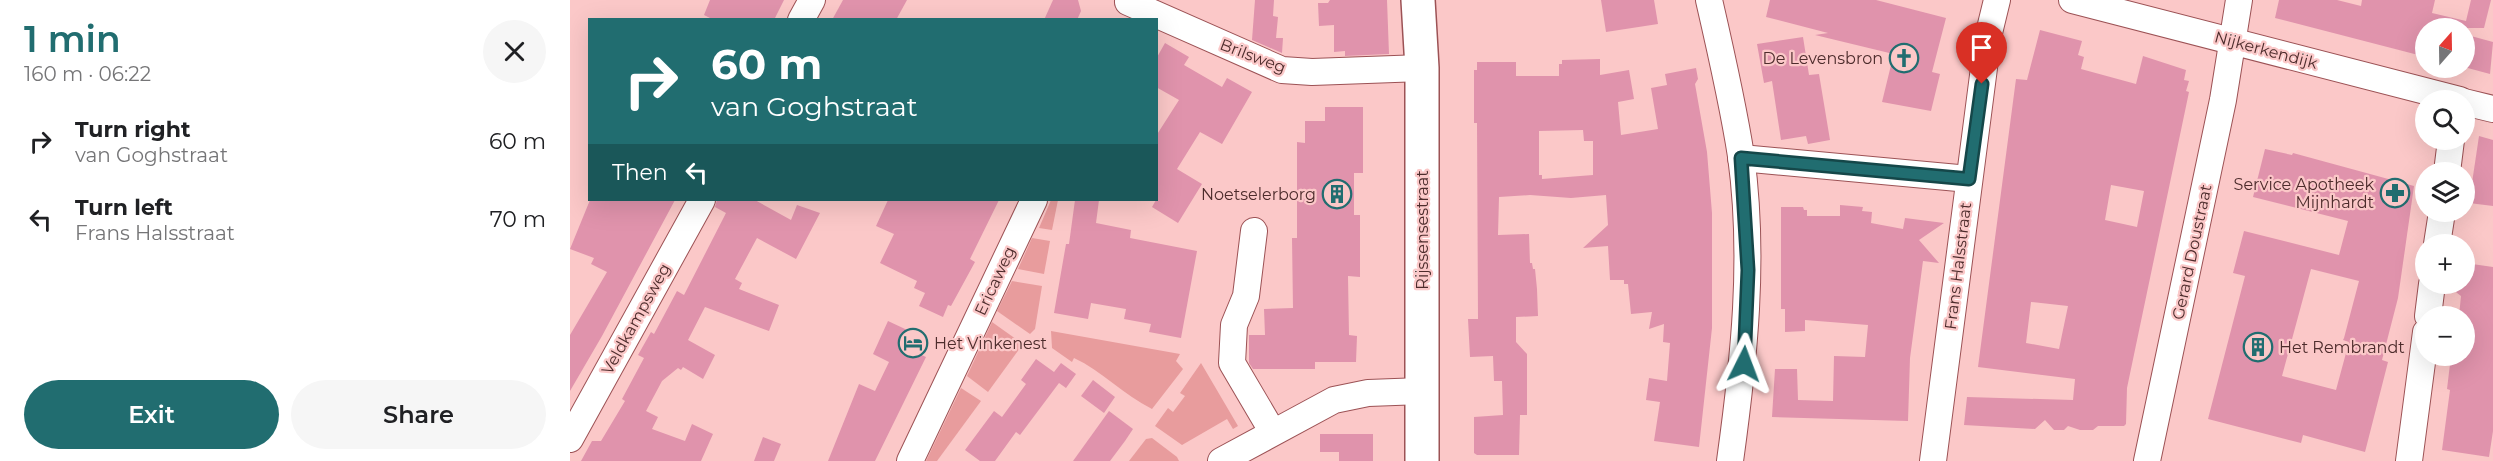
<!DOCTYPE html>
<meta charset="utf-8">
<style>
body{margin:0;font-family:Montserrat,sans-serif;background:#f6f6f6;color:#202124;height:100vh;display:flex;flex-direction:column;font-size:22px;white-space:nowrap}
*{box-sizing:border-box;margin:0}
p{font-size:20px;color:#757577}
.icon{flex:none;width:33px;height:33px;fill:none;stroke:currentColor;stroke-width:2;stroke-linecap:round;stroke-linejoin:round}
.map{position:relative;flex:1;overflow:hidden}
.panel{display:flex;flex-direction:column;background:#fff;width:570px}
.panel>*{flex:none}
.top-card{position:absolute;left:18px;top:18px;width:570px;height:183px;border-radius:0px;box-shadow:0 6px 24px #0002;background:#216d70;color:#fff;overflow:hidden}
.needle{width:39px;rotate:20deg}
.fabs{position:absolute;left:1845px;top:18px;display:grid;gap:12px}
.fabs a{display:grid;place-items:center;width:60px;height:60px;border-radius:50%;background:#fff;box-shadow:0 6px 24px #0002;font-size:30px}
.pin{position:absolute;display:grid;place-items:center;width:51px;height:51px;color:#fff;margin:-62px -26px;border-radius:50% 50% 50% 0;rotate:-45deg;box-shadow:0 0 6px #0007}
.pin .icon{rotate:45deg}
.me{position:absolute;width:66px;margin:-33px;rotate:3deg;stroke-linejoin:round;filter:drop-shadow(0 0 4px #0008)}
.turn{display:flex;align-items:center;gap:21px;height:126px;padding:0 24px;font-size:27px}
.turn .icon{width:78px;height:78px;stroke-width:2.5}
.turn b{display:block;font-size:42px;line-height:51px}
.then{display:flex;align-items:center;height:57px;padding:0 24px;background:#0003;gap:12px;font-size:22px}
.round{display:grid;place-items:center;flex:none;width:63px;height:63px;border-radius:32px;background:#f6f6f6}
.headline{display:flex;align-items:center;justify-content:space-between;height:102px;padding:0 24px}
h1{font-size:36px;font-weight:600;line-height:45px;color:#216d70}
.primary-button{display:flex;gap:12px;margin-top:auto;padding:12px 24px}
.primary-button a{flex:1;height:69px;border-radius:36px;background:#216d70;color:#fff;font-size:24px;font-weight:600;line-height:69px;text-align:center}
.primary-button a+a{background:#f6f6f6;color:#202124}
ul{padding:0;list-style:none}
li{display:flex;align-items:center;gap:18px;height:78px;padding:0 24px}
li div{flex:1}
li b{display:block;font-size:22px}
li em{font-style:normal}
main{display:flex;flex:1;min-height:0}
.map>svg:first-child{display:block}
.green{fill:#e89c9d}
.building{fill:#e093ac;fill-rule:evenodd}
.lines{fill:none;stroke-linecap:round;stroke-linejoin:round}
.street-casing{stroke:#9c5255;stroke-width:28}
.secondary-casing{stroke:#9c5255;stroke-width:36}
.street{stroke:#fff;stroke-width:26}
.secondary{stroke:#fff;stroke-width:33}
.route-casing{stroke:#154749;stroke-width:15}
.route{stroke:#216d70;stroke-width:10}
.labels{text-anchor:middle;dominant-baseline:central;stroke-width:4.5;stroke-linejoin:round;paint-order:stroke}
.street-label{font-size:16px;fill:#4d2c2c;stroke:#fbc8c8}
.poi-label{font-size:16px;fill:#4d2c2c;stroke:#fbc8c8;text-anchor:end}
</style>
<main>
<section class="panel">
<div class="headline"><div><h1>1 min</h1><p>160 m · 06:22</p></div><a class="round"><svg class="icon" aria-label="close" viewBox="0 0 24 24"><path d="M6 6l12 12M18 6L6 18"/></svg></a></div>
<ul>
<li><svg class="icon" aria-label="right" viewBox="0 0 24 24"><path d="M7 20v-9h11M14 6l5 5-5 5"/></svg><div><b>Turn right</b><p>van Goghstraat</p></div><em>60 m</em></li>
<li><svg class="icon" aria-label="left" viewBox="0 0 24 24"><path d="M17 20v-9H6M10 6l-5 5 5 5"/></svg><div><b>Turn left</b><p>Frans Halsstraat</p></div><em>70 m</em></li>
</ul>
<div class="primary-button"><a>Exit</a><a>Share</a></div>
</section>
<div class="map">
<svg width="1923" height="461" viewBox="0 0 1923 461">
<rect width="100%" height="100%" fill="#fbc8c8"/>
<g class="green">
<polygon points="481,200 488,200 482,230 469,228"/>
<polygon points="462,238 480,241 474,274 448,269"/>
<polygon points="442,281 472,286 465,329 460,334 427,311"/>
<polygon points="422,322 453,344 418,392 397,376"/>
<path d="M481,331L610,354L606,361L613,369L582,409C554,395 532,371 504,358L502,362L482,348Z"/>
<polygon points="631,363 668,426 663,429 657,419 612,445 585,426 598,408 603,412 615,396 610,393"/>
<polygon points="391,388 411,401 367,461 356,461"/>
<polygon points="582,438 607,457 609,461 559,461 576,439"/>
</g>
<g class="building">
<polygon points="140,0 214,0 204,20 144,20 134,15"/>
<polygon points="273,0 337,0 326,20 262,20"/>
<polygon points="483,0 508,0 511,11 507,20 474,20"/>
<polygon points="685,0 704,0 703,16 708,17 706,38 713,38 712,53 682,40"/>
<polygon points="760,0 817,0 819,54 775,56 775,51 764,52 764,25 749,26 748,3 758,3"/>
<polygon points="1031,0 1084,0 1088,24 1036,32"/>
<polygon points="1200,0 1306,0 1376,18 1362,72 1370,74 1361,111 1312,102 1322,61 1340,58 1245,35 1258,33 1196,17"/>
<polygon points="1709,0 1767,0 1791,6 1792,0 1865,0 1862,13 1896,21 1901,0 1921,0 1914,28 1856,28 1856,57 1705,18"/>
<path d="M1470,30L1512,41L1508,55L1514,57L1511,69L1566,84L1573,56L1616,70L1614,80L1619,81L1616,91L1619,92L1557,388L1556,424L1554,426H1528L1523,430H1510L1498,426L1494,430H1484L1475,420L1465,429L1394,425L1397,397L1503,400L1505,379L1408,367L1446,79L1457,80ZM1541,185L1574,191L1567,227L1535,220ZM1461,302L1498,306L1489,349L1456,343Z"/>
<polygon points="1901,36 1923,42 1920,74 1894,67"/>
<polygon points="1233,37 1239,75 1249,74 1260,140 1238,144 1236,136 1211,140 1202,81 1194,83 1187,44"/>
<polygon points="595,43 619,57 614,65 652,87 657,78 682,92 652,144 630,132 607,169 632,184 608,223 582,207 586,200 586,136 609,100 586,87 586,59"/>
<path d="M1030,59V75L1059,70L1064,99L1048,102L1051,135L1088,129L1081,88L1097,85L1095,74L1126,68L1128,79L1125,84L1137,152L1142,213V328L1129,447L1084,441L1090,402L1076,400L1079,378L1097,381L1100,343L1093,342L1094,324L1079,329L1082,312L1061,314L1058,284H1054V280H1040L1038,246L1013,248L1038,225L1036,195L1001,198L960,195L929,197L928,235L959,234L960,263H962L963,269H965L967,289L968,316L946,317V342L957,354V415H950L949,455H907L904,453V417L933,415L932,381H924L923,356L900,357L898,319H908L907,123H904V70H907V62H946V76H989V64H992V60ZM1013,130L1014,141H1023V175L972,179V175H969V131Z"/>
<polygon points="755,107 793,107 793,173 784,173 784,215 790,215 790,277 778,276 779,335 787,336 786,362 745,362 745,369 683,369 679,363 679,335 695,335 694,309 723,308 722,238 727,238 727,142 735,143 735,121 755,121"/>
<polygon points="1909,136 1923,140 1923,206 1899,203"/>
<path d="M1695,149L1722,155L1723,153L1844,186L1828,298L1812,360L1818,362L1795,452L1733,435L1731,443L1638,419L1675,276L1663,273L1674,231L1769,255L1778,221L1683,197ZM1741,269L1789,281L1774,338L1773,340L1779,342L1766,390L1712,376Z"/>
<polygon points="20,200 105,200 32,336 0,391 0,335 37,272 21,264 24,258 0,249"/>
<polygon points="147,200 185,200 221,220 227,205 250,213 226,259 187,238 165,279 172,283 169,289 209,305 199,331 135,307 118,340 145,355 133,379 113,367 111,370 108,368 92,381 76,411 88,417 82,429 115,441 122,424 143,434 131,461 11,461 22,441 31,441 55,401 52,399 74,358 68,355 81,332 84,334 107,291 114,295 156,213 145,207"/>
<polygon points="318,200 429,200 400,259 405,262 381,306 378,305 373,317 349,306 355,293 344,288 347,281 310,263 324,234 306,226"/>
<polygon points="505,200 529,200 526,223 561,230 560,238 627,251 611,338 579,332 581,324 554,319 556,309 521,303 518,319 484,313 496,244 499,244"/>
<polygon points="1270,205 1293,207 1292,211 1302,212 1301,223 1333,229 1335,218 1374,223 1349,240 1369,263 1353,261 1340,358 1338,421 1202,417 1205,369 1227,369 1228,400 1263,401 1264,356 1295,357 1298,325 1235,320 1235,331 1215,332 1215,309 1211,309 1211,207 1233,207 1234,210 1237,210 1237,216 1270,216"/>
<polygon points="1895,263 1923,267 1923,431 1919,457 1872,450 1880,390 1877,389 1881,356 1894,356 1894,316 1889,316 1891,296 1882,289 1894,284"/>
<polygon points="318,321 350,336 343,351 356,357 305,461 258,461 289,384 305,391 319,362 303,354"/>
<polygon points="466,359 484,372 491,363 506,374 496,388 489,383 450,435 446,432 425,461 410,461 395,450 424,411 432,417 456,384 451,380"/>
<polygon points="523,380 545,397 534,413 511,396"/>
<polygon points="539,411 563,429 555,441 540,461 503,461"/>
<polygon points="750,434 803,434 803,461 769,461 769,452 750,452"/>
<polygon points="193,437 211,444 204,461 184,461"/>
</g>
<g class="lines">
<g class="street-casing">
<g id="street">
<path d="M1139,0C1151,52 1163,104 1171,156C1185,258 1174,360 1160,461"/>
<polyline points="1502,0 1890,100"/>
<polyline points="558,2 712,70 742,72 852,68"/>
<polyline points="231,20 242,0"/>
<polyline points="1894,102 1923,109"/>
<polyline points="1171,158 1399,179"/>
<polyline points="1877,172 1881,140"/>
<polyline points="684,231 676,296 664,325 662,363 702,431"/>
<polyline points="1867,244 1872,212"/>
<polyline points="1858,316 1862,284"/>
<polyline points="0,439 132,200"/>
<polyline points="340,461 464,200"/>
<polyline points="651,461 764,400 798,393 852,391"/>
<polyline points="1363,461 1418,37 1427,0"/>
<polyline points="1577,461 1653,100 1669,0"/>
<polyline points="1839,461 1856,332"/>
</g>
</g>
<g class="secondary-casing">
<polyline id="secondary" points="848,0 852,68 852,461"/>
</g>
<use href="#street" class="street"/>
<use href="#secondary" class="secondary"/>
</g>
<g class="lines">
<g class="route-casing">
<polyline id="route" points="1174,364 1178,270 1171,158 1399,179 1412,84"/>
</g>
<use href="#route" class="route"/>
</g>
<defs>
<g id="church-ring" transform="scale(1.5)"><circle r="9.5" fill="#fbc8c8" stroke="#216d70" stroke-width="1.5"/><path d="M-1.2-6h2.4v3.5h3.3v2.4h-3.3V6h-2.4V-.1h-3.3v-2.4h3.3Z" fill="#216d70"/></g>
<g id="pharmacy-ring" transform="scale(1.5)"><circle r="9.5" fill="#fbc8c8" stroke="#216d70" stroke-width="1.5"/><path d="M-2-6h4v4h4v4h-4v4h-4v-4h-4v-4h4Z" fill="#216d70"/></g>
<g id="building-ring" transform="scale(1.5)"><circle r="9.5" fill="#fbc8c8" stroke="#216d70" stroke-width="1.5"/><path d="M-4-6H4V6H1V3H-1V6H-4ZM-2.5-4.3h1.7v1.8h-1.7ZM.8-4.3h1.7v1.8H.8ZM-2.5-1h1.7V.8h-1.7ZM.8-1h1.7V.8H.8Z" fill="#216d70"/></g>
<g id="hotel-ring" transform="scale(1.5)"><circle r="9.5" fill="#fbc8c8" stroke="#216d70" stroke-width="1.5"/><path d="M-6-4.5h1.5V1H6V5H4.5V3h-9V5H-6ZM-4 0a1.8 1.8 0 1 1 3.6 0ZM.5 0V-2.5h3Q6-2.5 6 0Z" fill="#216d70"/></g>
</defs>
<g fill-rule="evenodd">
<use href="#church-ring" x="1334" y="58"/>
<use href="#pharmacy-ring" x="1825" y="193"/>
<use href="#building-ring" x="767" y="194"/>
<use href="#hotel-ring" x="343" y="343"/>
<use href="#building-ring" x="1688" y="347"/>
</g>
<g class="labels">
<g class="street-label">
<text transform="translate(1696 50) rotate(15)">Nijkerkendijk</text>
<text transform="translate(683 56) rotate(21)">Brilsweg</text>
<text transform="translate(852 230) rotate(-90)">Rijssensestraat</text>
<text transform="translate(1622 252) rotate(-78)">Gerard Doustraat</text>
<text transform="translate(1388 266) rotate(-83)">Frans Halsstraat</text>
<text transform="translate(425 281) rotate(-65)">Ericaweg</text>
<text transform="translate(66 319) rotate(-61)">Veldkampsweg</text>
</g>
<g class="poi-label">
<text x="1313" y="58">De Levensbron</text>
<text x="1804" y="184">Service Apotheek<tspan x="1804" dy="18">Mijnhardt</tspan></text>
<text x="746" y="194">Noetselerborg</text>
<text x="364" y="343" text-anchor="start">Het Vinkenest</text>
<text x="1709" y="347" text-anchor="start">Het Rembrandt</text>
</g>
</g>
</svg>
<div class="fabs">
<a><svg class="needle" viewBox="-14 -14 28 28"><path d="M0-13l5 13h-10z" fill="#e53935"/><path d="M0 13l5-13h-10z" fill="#757577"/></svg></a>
<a><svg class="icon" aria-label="search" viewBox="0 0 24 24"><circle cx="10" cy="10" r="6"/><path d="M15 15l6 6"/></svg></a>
<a><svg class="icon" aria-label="layers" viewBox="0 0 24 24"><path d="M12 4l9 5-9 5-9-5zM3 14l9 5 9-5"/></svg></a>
<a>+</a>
<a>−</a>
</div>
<div class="pin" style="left:1412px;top:84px;background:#d93025"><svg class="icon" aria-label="arrive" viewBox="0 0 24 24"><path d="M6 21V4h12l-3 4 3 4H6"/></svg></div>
<svg class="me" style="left:1174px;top:364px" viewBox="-20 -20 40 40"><path d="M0-17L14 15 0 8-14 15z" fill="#216d70" stroke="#fff" stroke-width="4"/></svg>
<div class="top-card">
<div class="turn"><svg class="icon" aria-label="right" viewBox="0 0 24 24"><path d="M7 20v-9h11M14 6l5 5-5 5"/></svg><div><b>60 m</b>van Goghstraat</div></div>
<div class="then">Then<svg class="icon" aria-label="left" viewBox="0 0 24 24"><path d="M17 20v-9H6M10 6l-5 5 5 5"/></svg></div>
</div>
</div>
</main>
